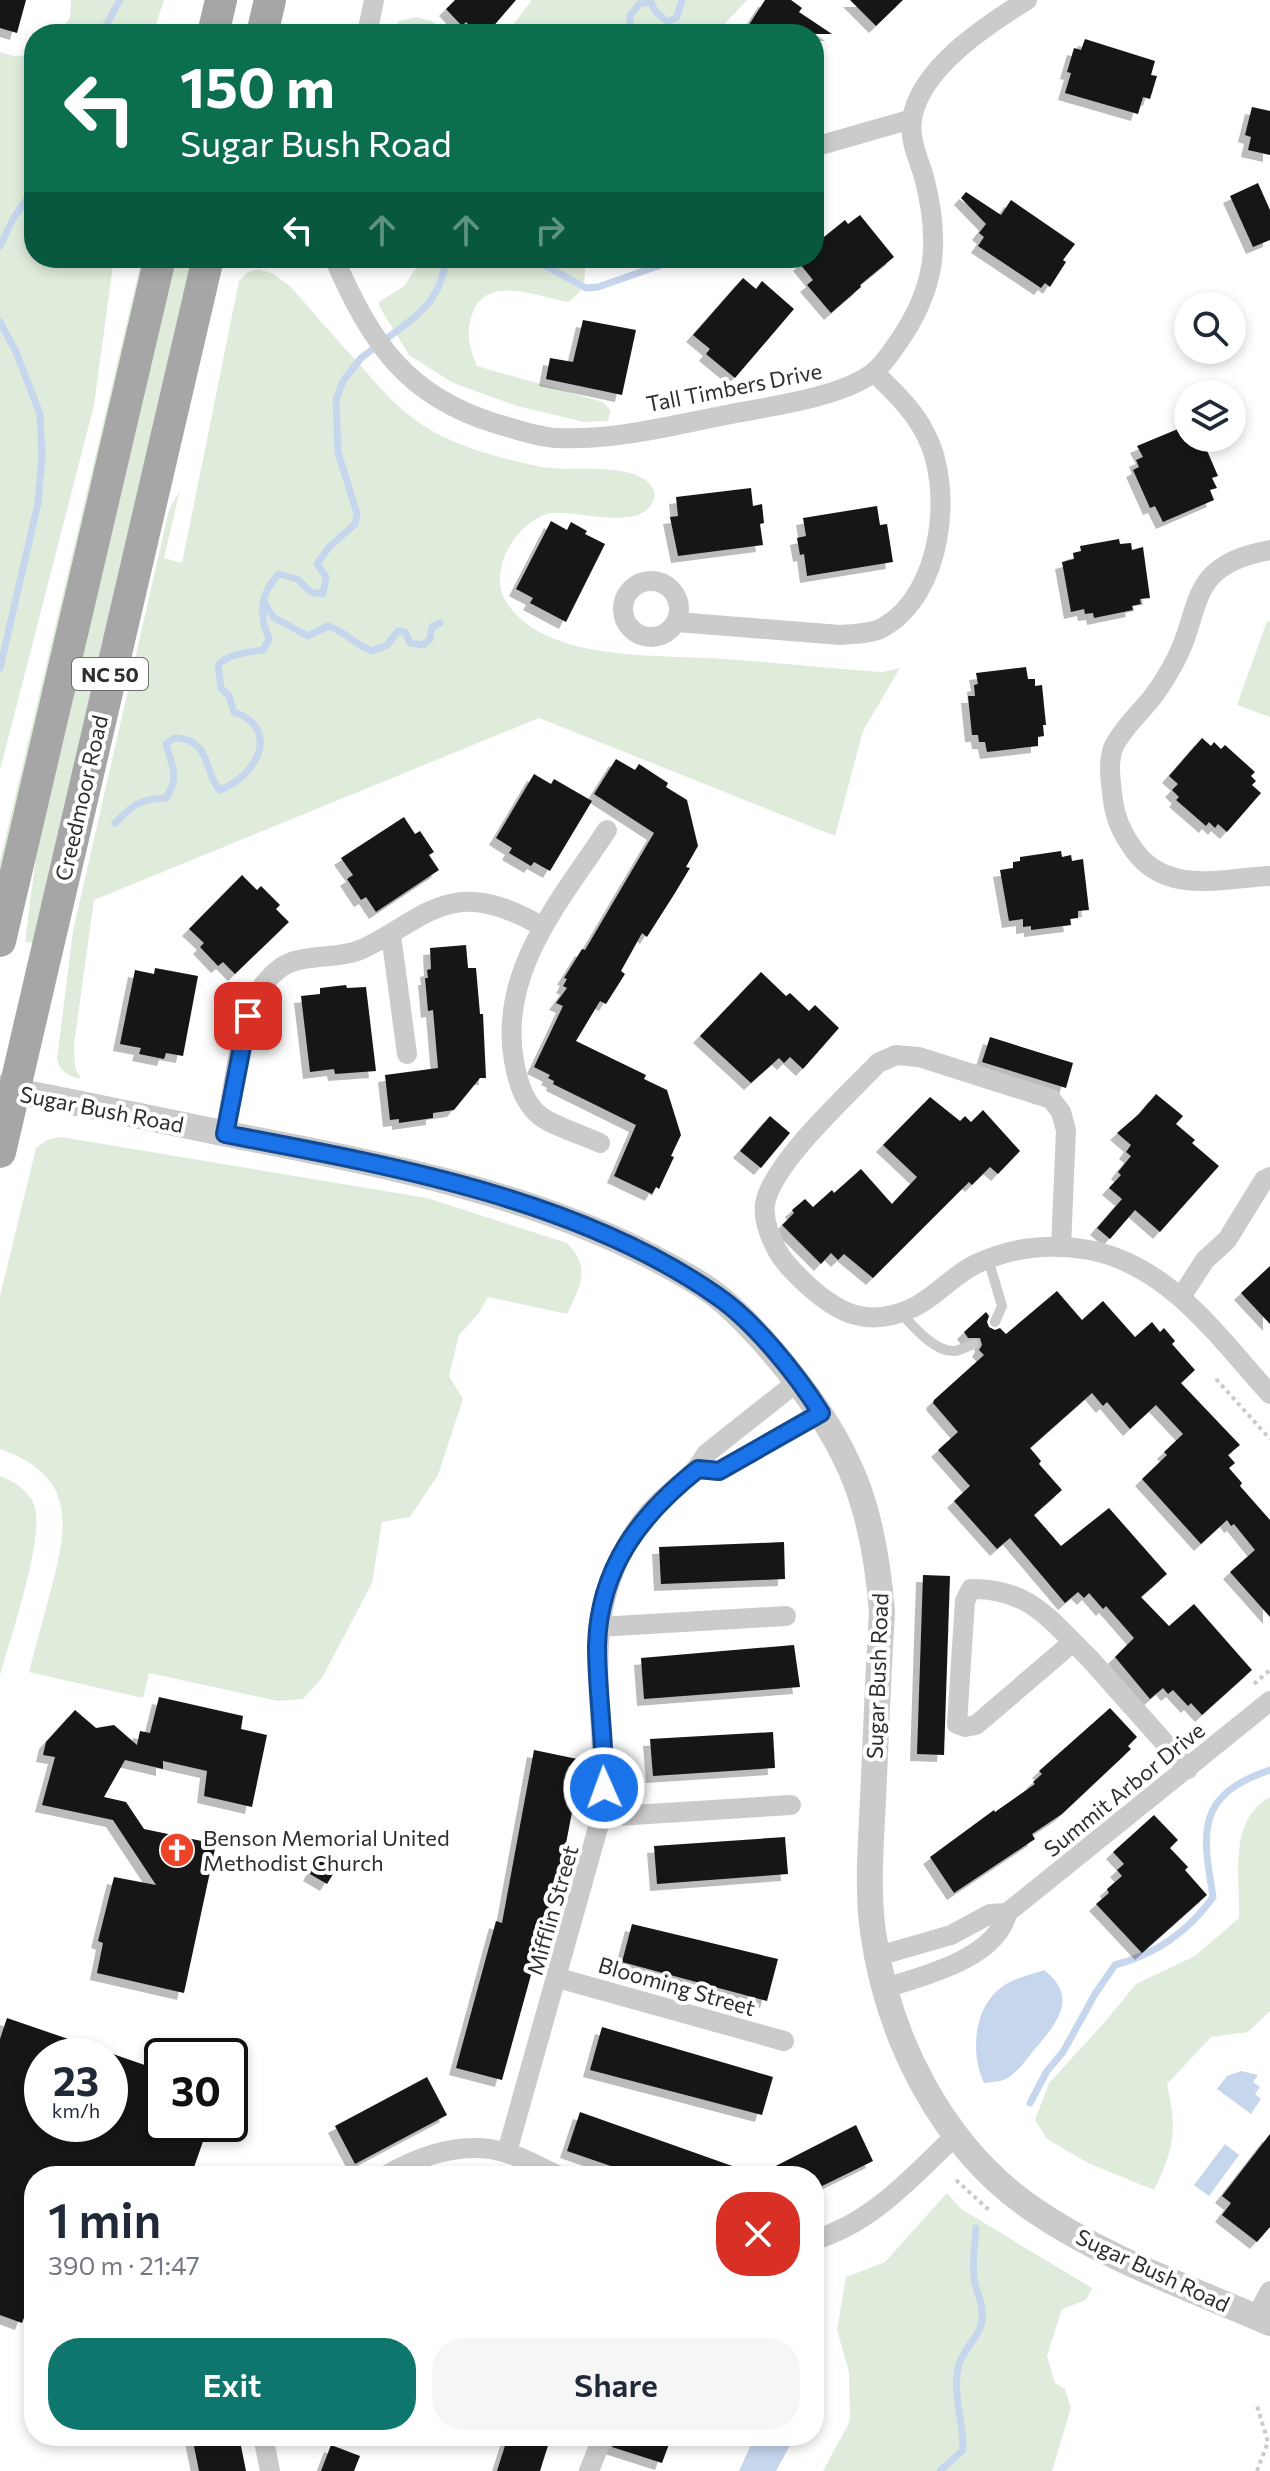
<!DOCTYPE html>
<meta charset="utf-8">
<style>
body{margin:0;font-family:Commissioner,sans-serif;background:#f6f6f7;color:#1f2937;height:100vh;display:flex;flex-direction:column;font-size:30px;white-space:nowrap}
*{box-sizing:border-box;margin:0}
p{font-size:26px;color:#747a83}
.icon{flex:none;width:44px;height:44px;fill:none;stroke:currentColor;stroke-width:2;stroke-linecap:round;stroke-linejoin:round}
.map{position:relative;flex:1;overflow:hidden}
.details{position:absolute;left:24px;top:2166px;width:800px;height:280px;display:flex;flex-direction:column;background:#fff;border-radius:32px;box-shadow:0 4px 12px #0003}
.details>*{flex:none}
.guide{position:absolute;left:24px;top:24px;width:800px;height:244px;border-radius:32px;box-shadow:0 4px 12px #0003;background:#0b6e4f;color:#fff;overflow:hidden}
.buttons{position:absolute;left:1174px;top:292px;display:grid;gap:16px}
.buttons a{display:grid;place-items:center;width:72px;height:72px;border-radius:50%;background:#fff;box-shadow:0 4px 12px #0003;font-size:40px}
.speed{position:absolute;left:24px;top:2038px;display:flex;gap:16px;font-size:40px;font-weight:700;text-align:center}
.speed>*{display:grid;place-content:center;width:104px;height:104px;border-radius:50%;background:#fff;box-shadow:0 4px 12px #0003;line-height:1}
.speed small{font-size:20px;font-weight:400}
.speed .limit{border:4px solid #111;border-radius:12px;background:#fff;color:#111}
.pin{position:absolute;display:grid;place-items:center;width:68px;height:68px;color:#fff;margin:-34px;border-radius:16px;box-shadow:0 4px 12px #0006}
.me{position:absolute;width:88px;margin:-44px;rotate:358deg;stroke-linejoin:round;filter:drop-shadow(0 0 6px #0008)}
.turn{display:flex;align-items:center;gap:28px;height:168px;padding:0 24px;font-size:36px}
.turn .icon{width:104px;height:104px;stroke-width:2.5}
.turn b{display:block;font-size:56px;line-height:68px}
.lanes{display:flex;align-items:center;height:76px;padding:0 24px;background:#0003;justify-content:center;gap:40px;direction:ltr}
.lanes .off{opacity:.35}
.round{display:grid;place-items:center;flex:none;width:84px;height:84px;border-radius:32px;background:#f6f6f7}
.overview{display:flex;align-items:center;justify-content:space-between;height:136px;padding:0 24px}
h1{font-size:48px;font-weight:600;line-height:60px}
.primary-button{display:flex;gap:16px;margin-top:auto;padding:16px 24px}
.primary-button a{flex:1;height:92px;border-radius:32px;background:#0f766e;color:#fff;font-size:32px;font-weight:600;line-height:92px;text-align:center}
.primary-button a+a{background:#f6f6f7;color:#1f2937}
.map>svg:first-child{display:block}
.green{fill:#e0ecdb}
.water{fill:#c6d6ed}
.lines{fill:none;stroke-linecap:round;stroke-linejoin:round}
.stream{stroke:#c6d6ed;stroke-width:7}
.building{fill:#151515;filter:url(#shadow)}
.path{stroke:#cbcbcb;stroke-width:4;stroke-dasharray:4 4;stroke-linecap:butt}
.service{stroke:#cbcbcb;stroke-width:10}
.minor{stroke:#cbcbcb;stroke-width:20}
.tertiary{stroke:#cbcbcb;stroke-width:26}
.primary{stroke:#a6a6a6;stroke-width:32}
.route-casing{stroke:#114b97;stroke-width:20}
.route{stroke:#1a73e8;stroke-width:14}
.labels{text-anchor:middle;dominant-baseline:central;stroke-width:8;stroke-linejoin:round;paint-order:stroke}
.shield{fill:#fff;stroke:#6d6d6d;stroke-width:2}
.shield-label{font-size:20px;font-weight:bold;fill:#2e2e2e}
.street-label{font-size:22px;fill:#2e2e2e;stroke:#fff}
.poi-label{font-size:22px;fill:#2e2e2e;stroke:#fff;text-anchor:start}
</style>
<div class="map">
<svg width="1270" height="2471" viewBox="0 0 1270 2471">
<defs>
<filter id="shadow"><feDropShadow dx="-7" dy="7" stdDeviation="0" flood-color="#0004"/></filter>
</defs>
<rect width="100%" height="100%" fill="#fff"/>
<g class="green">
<polygon points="71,0 164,0 153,34 58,34 70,18"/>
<polygon points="532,0 747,0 715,34 506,34"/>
<polygon points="416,17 431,21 451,34 391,34 399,21"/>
<polygon points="0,52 14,56 34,55 34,258 114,258 94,405 0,770"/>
<polygon points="142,258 146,258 0,876 0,861"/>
<polygon points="173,258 196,258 34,943 25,942 39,833"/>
<path d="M423,258H584C587,276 585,292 568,302C538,297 488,274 473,312C465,332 469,346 477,366L603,402L611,411L608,421L584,422L517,406L453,383L409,355L379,306V302L404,286Z"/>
<path d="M259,269L273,274L290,286C313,312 335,338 358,363C378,385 398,410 424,426C456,447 500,458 537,466C569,473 617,462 644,479C651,483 656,491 654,499C643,535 568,507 547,514C513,525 485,575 509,606C551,663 661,654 725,659C778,663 830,668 882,672L900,668L863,731L835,836L539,718L94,900L74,1045L75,1067L81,1079C69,1076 59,1072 57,1059L73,931L169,510L180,490L164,558L182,563L239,281L248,272Z"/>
<polygon points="1267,621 1270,622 1270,717 1237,705"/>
<path d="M61,1137L427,1198L567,1243C592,1269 580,1286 567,1314L488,1297L479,1313L459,1335L449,1376L463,1399L438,1475L410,1517L382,1522L372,1583L322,1678L303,1699L278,1701L149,1673L143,1698L29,1672C36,1644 44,1616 51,1589C69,1523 75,1475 0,1449V1296L36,1148L47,1140Z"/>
<path d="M0,1476C14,1481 26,1489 33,1502C48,1531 9,1641 0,1676Z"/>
<path d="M1270,1797V2011L1248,2032L1211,2037L1167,2084C1177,2129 1175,2148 1154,2190L1088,2163L1047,2139L1035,2120L1049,2083L1103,2024L1136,1984L1195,1956L1239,1918C1240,1876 1228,1820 1270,1797Z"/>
<polygon points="947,2193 961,2209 1092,2288 1086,2300 1062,2309 1047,2356 1055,2383 1065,2389 1071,2408 1052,2471 823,2471 850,2421 849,2372 837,2330 846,2277 885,2262"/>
</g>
<g class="water">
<path d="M1044,1970C1080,1998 1056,2024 1034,2050C1026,2060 1016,2075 1003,2080C998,2082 990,2082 984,2083C969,2050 974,2002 1008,1983C1019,1977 1033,1974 1044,1970Z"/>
<polygon points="1241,2071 1258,2075 1253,2082 1260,2087 1255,2094 1261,2099 1251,2114 1217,2089 1227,2076"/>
<polygon points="1225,2144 1239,2155 1209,2196 1194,2185"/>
<polygon points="755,2436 795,2436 776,2471 739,2471"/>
</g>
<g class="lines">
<g class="stream">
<polyline points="101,34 120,0"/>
<polyline points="629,34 630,16 639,4 651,2 655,11 668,22 677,17 682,0"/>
<polyline points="0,246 14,217 34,189"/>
<polyline points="531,258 586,288 598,287 661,265"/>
<polyline points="0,322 16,352 40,414 42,457 38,503 0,668"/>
<path d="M264,602L273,617L308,636L328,626C346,631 354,645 372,651L387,645L398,631L405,632L410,643L423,645L430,639L432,627L440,623"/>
<path d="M115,823C133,805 139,799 166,798C180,777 172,767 166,744L174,738C210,738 204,770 219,790C255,778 283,729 234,712L229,696L221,688L218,665C228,654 248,652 263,650L269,639C259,615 259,594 279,574L297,579L311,592L323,594L326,577L317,564L329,547L355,524L357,514L338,452L336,400L343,381L361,358L415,317L430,302L439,286L448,258"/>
<path d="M1030,2103L1047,2071L1063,2052L1095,1994L1115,1965C1156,1954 1189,1931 1213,1897C1202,1831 1196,1795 1270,1770"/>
<path d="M940,2471L963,2450C964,2421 951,2392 959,2364C964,2348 981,2335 982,2320C984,2304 976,2293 974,2278C972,2262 975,2244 976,2228"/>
</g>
</g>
<g class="building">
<polygon points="0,0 26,0 17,33 0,28"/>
<polygon points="455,0 516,0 491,29 487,25 479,34 466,22 462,26 446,9"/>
<polygon points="765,0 791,0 802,8 799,12 832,34 743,34"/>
<polygon points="850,0 903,0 876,26"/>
<polygon points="1085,39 1155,61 1151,75 1157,76 1150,99 1143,97 1138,114 1065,93 1071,73 1067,72 1074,48 1081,50"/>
<polygon points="1252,107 1270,111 1270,155 1248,150 1251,137 1245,135"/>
<polygon points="1258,183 1270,210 1270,240 1253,247 1230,196"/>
<polygon points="966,192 1001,215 1011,200 1075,244 1063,260 1066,262 1050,287 1045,283 1041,288 978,246 984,237 979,233 986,224 961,198"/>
<polygon points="860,215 894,257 860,285 861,287 831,313 807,285 813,280 800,264 807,258 814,258 814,245 845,220 848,224"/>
<polygon points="743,278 756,289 762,281 794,309 735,378 706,354 710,349 693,335"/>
<polygon points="583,320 636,330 622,395 546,379 550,358 573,362"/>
<polygon points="1185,426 1188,438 1192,443 1202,439 1218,476 1212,478 1217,488 1210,490 1214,500 1163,522 1155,506 1150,508 1133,470 1139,467 1136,460 1143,457 1137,446"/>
<polygon points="751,488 753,506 762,504 764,523 760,524 763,545 678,556 670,517 678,516 676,497"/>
<polygon points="877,506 880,525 887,524 893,562 807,576 804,554 800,555 797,538 806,536 803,518"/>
<polygon points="551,521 567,530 571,522 587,531 585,534 605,544 566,622 530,603 533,598 516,589"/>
<polygon points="1119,539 1120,544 1131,543 1132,550 1143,547 1150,598 1140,599 1141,604 1132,606 1133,610 1094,618 1093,613 1085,614 1084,609 1071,612 1062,562 1074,559 1073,553 1081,551 1080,546"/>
<polygon points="1026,667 1028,679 1035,679 1035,686 1042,685 1046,725 1043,725 1044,736 1038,737 1038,746 987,752 985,742 979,742 978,735 972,735 968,696 975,696 974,685 978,684 976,673"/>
<polygon points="1202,738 1211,746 1214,742 1221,749 1225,745 1255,772 1251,776 1256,781 1252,785 1261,793 1227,832 1218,824 1215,828 1209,822 1206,826 1176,800 1179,797 1172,790 1178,784 1169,776"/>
<polygon points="616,759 635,770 639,764 668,783 666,787 687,800 698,846 686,867 690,868 675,893 647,937 642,933 631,953 621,971 625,974 613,993 606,1004 600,1001 576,1041 646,1075 644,1079 667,1090 681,1135 671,1156 674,1157 659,1189 656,1187 652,1194 614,1176 636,1125 553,1084 554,1081 548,1078 550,1075 534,1067 563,1006 556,1003 567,988 563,986 567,979 564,978 582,949 585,950 654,833 594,794"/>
<polygon points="534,774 551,784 554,779 592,801 550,871 534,862 531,866 509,853 512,848 496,838"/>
<polygon points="404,817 415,834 420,831 434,852 429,855 439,870 376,912 366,897 361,900 347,879 353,875 341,858"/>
<polygon points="1061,851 1062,857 1071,855 1072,861 1083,859 1089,910 1078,911 1078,918 1070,919 1071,925 1031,930 1031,926 1023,927 1023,919 1009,921 1000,870 1013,868 1013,862 1020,861 1020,857"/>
<polygon points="242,875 257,890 261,886 280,905 276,909 289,922 235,974 223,962 218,966 200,947 204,943 189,929"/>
<polygon points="466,945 468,968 476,968 480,1014 483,1014 486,1078 480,1078 454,1110 433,1113 433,1118 399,1123 399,1119 390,1120 385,1075 438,1068 433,1010 428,1011 425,978 428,978 427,970 431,969 430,948"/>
<polygon points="155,968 198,976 183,1056 166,1053 164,1059 139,1054 141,1048 120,1044 135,970 154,974"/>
<polygon points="761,972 786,996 790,993 809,1011 815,1005 839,1028 803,1069 790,1057 784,1063 779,1058 751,1083 700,1036"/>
<polygon points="346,985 347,988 366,987 376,1071 335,1074 334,1069 310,1072 301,996 320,994 320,988"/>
<polygon points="990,1037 1073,1063 1066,1088 982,1062"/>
<polygon points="1156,1094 1183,1116 1176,1124 1195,1140 1192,1143 1219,1166 1160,1232 1135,1210 1110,1239 1097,1228 1122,1199 1109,1188 1121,1175 1118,1172 1131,1156 1126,1152 1131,1145 1117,1133 1139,1114"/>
<polygon points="930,1097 960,1121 965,1116 971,1122 983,1110 1020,1151 998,1174 990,1167 972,1185 969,1182 873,1278 844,1254 838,1260 831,1253 821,1264 782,1225 794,1213 792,1210 805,1199 813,1207 832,1190 834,1193 861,1169 892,1204 917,1177 883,1145"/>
<polygon points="770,1116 790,1133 761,1168 740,1151"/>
<polygon points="1270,1266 1270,1324 1241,1293"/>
<polygon points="1057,1291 1082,1320 1103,1301 1135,1337 1152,1322 1160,1332 1164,1328 1175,1341 1172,1344 1195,1370 1181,1383 1240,1445 1228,1455 1235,1463 1229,1468 1242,1483 1240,1486 1270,1520 1270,1617 1230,1572 1255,1550 1234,1524 1231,1526 1227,1520 1201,1544 1142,1479 1167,1455 1164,1452 1183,1434 1156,1405 1130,1429 1107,1402 1103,1406 1092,1393 1030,1448 1041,1461 1039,1464 1062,1490 1034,1515 1061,1546 1109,1508 1167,1574 1141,1597 1169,1626 1194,1604 1252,1670 1202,1715 1191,1703 1188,1706 1173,1690 1168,1694 1163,1688 1150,1699 1115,1657 1134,1638 1106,1606 1103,1609 1089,1593 1084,1598 1078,1592 1065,1603 1010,1538 997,1549 954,1501 970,1486 938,1450 958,1432 933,1403 934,1400 984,1355 979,1350 982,1345 980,1338 968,1338 964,1332 986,1312 989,1316 987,1322 989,1327 995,1330 1000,1328 1006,1334"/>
<polygon points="784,1542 785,1579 661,1584 659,1547"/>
<polygon points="923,1575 950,1576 944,1755 917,1754"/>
<polygon points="794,1645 800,1687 644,1699 641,1658"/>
<polygon points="159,1697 243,1716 241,1729 267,1735 252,1807 204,1796 207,1771 163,1761 163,1769 125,1760 104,1797 126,1802 144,1829 216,1844 184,1993 97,1973 103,1943 98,1941 114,1877 156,1885 113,1820 42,1805 55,1757 43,1755 46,1742 75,1710 96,1728 114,1725 137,1745 140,1731 150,1733"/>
<polygon points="1110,1708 1137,1737 1128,1746 1131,1749 1062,1814 1032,1834 1035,1839 954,1893 930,1857 994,1810 995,1812 1035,1784 1033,1782 1042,1774 1039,1771"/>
<polygon points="773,1732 775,1768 653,1776 650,1739"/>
<polygon points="534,1750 582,1760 554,1906 550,1906 502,2080 456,2068 496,1921 502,1923"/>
<polygon points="1154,1815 1178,1840 1170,1848 1188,1867 1185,1870 1207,1895 1142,1953 1096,1904 1109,1893 1107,1889 1122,1876 1117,1870 1124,1864 1113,1852"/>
<polygon points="785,1837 788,1874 657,1884 654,1846"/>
<polygon points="320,1856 338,1866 327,1884 310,1874"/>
<polygon points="632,1924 778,1959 767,2001 622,1962"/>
<polygon points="7,2018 109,2053 109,2056 42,2056 42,2124 110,2124 110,2053 162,2071 162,2124 209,2124 191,2176 34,2176 34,2306 27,2310 22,2323 0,2315 0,2039"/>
<polygon points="602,2027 773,2077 762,2115 590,2070"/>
<polygon points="427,2077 447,2115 355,2164 335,2126"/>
<polygon points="580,2112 752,2173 752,2176 640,2176 567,2151"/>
<polygon points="856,2125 873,2161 814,2190 814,2176 756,2176"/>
<polygon points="1270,2134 1270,2227 1257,2242 1222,2215 1231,2203 1222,2196"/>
<polygon points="192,2436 239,2436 246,2471 199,2471"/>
<polygon points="508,2436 551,2436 540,2471 497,2471"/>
<polygon points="616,2436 672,2436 662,2463 612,2447"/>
<polygon points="331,2445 360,2456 354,2471 321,2471"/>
</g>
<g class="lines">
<g class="path">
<polyline points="1216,1379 1270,1439"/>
<polyline points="1254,1684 1270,1670"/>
<polyline points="956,2180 989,2210"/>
<polyline points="1257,2471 1268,2442 1257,2406"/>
</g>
<g class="service">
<polyline points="988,1259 1002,1306 995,1322"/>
<path d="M900,1312C912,1325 935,1353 955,1351C961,1350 968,1346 974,1344"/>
</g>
<g class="minor">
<polyline points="367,34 374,0"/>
<polyline points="814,147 912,119"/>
<path d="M334,258C371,342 405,396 497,424C516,429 536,437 556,438C616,441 677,424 736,413C774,406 844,396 874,372C882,365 891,353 897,344C936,289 941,242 924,177C918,157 909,140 912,119C920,68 987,25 1027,0"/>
<path d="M1270,550C1180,566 1206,613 1169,672C1162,684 1154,697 1144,707C1133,720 1122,730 1114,746C1107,761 1111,784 1113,800C1115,820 1123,835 1134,850C1167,896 1223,878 1270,876"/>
<circle cx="651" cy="609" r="28"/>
<path d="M677,622L840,635C854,634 870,634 882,628C942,596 955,488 925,433C913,409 893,391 874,372"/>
<polyline points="391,935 407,1054"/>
<path d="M225,1134C232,1098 240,1025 256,996C262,985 274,971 285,965C307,954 335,959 357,951C392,938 424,905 462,902C491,900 519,913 543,927"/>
<path d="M600,1143C583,1135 552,1126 539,1115C523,1102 517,1079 514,1061C498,971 561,900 607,830"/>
<path d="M1061,1247L1066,1130L1061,1112L1051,1099L919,1057L896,1055L878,1063C848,1095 772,1163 765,1204C763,1219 770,1237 777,1250C784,1263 793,1271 804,1282C837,1313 867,1329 912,1308C933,1299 953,1275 976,1264C1012,1247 1050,1243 1089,1250C1169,1265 1218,1337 1270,1394"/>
<polyline points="1181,1297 1205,1260 1227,1240 1264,1180 1270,1177"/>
<polyline points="698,1469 719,1471 821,1413"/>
<polyline points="598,1627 786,1616"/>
<path d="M1073,1642L976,1725L965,1727L957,1724L965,1601L971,1589C1030,1588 1051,1621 1090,1659L1188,1769"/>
<polyline points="601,1817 791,1805"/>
<polyline points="878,1956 951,1935 990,1914 1007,1913 1270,1701"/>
<polyline points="558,1978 784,2041"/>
<path d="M885,1988C924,1976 997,1958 1007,1913"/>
<path d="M507,2152L601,1817C610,1724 577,1632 626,1546C637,1526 651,1508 668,1494C683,1480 697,1472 706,1454L797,1382"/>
<path d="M385,2176C421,2155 465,2140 507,2153C525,2158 543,2169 560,2176"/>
<path d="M814,2240C872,2223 912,2177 955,2136"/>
<polyline points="1256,2317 1270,2291"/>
<polyline points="263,2436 270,2471"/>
<polyline points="589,2471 603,2436"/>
</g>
<path class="tertiary" d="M0,1088C79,1103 158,1120 237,1136C379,1164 525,1191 654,1258C676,1270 702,1283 721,1299C746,1320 767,1344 787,1369C852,1449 874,1510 882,1612C878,1674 876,1737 873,1799C871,1843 867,1888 873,1932C888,2038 941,2145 1031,2208C1103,2258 1190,2288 1270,2323"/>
<g class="primary">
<polyline points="213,34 221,0"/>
<polyline points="262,34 270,0"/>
<polyline points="0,941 160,258"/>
<polyline points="0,1152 208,258"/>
</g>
</g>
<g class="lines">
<g class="route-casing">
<path id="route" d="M248,1016L225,1134C388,1165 579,1199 717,1296C755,1322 797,1375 821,1413L719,1471L698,1469C640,1515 599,1568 597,1646C597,1693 605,1740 604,1788"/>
</g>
<use href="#route" class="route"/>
</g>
<defs>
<g id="church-disc" transform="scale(1.8)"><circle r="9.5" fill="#ed4328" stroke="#fff"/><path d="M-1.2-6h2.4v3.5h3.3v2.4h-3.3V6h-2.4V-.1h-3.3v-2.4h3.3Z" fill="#fff"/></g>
</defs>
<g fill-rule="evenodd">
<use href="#church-disc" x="177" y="1850"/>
</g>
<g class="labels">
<rect class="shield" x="72" y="658" width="76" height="32" rx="6"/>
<g class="shield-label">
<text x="110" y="674">NC 50</text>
</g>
<g class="street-label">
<text transform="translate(734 387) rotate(-11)">Tall Timbers Drive</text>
<text transform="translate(81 798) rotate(-77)">Creedmoor Road</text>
<text transform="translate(102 1109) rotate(11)">Sugar Bush Road</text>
<text transform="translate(877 1676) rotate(-88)">Sugar Bush Road</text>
<text transform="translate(1124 1789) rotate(-39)">Summit Arbor Drive</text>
<text transform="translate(552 1910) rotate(-74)">Mifflin Street</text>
<text transform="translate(677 1986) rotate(16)">Blooming Street</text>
<text transform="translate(1153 2270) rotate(25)">Sugar Bush Road</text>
</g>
<g class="poi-label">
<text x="203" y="1837">Benson Memorial United<tspan x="203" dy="25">Methodist Church</tspan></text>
</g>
</g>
</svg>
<div class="buttons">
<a><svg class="icon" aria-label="search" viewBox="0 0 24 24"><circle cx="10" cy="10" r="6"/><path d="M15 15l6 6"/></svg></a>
<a><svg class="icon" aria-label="layers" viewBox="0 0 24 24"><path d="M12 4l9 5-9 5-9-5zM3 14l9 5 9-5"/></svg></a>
</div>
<div class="speed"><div>23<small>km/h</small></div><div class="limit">30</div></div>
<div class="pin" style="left:248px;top:1016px;background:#d93025"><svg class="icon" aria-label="arrive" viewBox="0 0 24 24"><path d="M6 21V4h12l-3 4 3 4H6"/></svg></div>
<svg class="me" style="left:604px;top:1788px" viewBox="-20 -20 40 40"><circle r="17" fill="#1a73e8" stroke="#fff" stroke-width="3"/><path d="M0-11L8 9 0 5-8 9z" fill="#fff"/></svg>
<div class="guide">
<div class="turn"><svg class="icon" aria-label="left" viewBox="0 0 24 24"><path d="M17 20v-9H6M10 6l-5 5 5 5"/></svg><div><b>150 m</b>Sugar Bush Road</div></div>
<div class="lanes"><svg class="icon" aria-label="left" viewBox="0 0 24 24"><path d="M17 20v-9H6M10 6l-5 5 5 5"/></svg><svg class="icon off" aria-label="ahead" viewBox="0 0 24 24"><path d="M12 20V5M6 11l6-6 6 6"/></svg><svg class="icon off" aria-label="ahead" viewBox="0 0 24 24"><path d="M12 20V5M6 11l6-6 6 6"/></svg><svg class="icon off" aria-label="right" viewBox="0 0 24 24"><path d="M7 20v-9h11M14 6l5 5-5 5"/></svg></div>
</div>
<section class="details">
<div class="overview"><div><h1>1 min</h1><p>390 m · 21:47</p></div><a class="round" style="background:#d93025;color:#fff"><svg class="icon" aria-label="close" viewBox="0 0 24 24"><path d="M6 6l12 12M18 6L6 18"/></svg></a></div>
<div class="primary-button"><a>Exit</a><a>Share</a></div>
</section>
</div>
